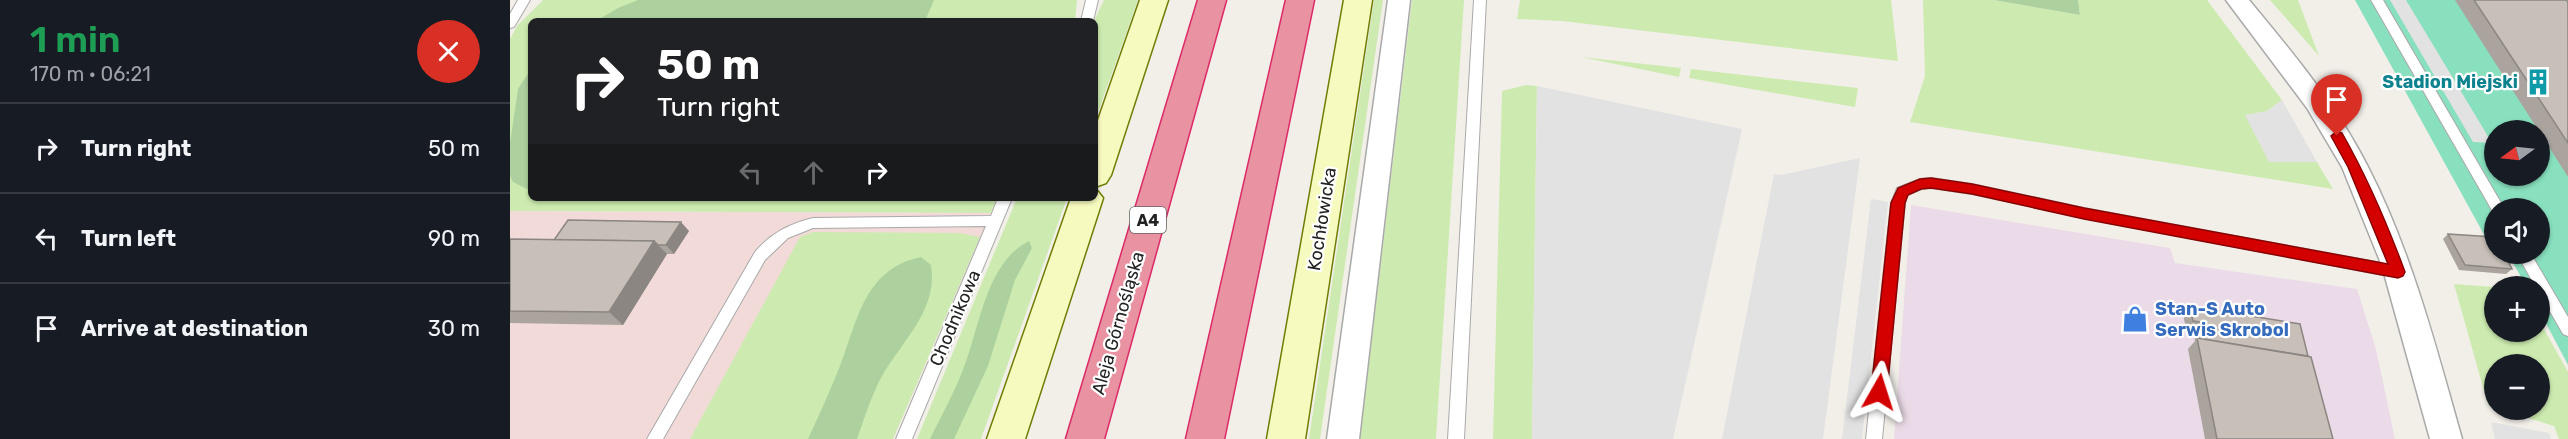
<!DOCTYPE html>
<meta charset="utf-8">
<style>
body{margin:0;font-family:Rubik,sans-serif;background:#20242c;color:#f1f3f6;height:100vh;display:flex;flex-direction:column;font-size:22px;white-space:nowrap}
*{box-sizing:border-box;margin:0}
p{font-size:20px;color:#9ea1a6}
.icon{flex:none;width:33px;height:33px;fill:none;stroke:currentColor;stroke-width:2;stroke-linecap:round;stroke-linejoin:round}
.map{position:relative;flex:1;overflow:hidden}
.panel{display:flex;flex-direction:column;background:#171b24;width:510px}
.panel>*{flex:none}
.banner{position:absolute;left:18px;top:18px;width:570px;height:183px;border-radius:9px;box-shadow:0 2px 4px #0004;background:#202124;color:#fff;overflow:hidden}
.needle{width:39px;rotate:255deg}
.tools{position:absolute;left:1974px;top:120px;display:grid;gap:12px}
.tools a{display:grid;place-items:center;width:66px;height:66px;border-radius:50%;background:#171b24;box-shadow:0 2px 4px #0004;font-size:30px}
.pin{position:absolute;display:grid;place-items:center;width:51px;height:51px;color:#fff;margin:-62px -26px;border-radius:50% 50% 50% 0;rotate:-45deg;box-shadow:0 0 6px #0007}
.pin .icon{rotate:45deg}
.me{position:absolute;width:66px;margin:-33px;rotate:6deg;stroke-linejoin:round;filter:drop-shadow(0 0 4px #0008)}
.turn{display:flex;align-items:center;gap:21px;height:126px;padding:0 30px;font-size:27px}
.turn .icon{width:78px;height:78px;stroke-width:2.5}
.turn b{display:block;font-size:42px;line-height:51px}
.lanes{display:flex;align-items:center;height:57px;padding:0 30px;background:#0003;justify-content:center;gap:30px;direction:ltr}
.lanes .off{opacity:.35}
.round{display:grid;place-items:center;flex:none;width:63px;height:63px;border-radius:32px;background:#20242c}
.head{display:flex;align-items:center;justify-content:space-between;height:102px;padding:0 30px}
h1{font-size:36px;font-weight:600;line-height:45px;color:#1e9e55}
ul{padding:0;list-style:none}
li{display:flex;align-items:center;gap:18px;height:90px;padding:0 30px;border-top:2px solid #363941}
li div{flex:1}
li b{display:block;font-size:22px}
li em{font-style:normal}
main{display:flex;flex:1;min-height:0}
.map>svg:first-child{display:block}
.commercial{fill:#f2dad9}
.industrial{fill:#ebdbe8}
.grass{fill:#cdebb0}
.forest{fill:#add19e}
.pitch{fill:#88e0be;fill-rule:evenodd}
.parking{fill:#e2e2e2}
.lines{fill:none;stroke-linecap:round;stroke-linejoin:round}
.lane-casing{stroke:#a9a9a9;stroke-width:2}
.street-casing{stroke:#a9a9a9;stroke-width:3}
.secondary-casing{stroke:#707d05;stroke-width:3}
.highway-casing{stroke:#dc2a67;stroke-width:3}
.lane{fill:#fff;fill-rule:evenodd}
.street{fill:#fff;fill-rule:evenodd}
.secondary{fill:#f7fabf;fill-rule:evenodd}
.highway{fill:#e892a2;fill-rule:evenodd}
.wall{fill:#aba49e}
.shaded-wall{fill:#8b8681}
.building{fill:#c7bfb8;stroke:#8b8681;stroke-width:1.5}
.route{fill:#d40000;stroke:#8a0000;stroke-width:1.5}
.labels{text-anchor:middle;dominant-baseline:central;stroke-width:4.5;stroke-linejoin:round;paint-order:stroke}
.shield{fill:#fff;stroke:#646464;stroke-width:1.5}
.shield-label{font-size:16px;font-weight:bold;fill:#222}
.culture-label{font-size:18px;font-weight:bold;fill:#0d838f;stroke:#fff;text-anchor:end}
.street-label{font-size:18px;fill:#222;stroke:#fff}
.shop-label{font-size:18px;font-weight:bold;fill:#366cbe;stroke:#fff;text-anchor:start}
</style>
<main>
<section class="panel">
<div class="head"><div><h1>1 min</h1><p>170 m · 06:21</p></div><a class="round" style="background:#d93025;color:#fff"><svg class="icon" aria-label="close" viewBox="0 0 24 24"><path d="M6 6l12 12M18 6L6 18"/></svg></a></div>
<ul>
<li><svg class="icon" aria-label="right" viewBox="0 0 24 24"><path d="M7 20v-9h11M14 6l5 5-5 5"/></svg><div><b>Turn right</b></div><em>50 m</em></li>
<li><svg class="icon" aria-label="left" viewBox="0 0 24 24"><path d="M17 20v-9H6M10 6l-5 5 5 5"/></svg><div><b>Turn left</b></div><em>90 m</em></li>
<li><svg class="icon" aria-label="arrive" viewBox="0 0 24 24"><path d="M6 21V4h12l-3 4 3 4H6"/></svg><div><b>Arrive at destination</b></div><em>30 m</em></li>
</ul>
</section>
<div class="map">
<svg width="2058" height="439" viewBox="0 0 2058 439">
<rect width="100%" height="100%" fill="#f2efe9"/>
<polygon class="commercial" points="0,211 481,213 383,439 0,439"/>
<polygon class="industrial" points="1401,205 1660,248 1665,263 1847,289 1866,349 1885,439 1384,439"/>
<g class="grass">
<polygon points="33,0 567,0 565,21 21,21 21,198 487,198 481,213 0,211 0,39 7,26"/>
<polygon points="594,0 628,0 585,121 584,21"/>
<polygon points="864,0 873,0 810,439 799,439"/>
<polygon points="902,0 954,0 926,439 850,439"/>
<polygon points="1010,0 1381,0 1388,61 1052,21 1007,19"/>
<polygon points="1413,0 1484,0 1570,15 1568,0 1697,0 1772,100 1757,111 1759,162 1807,162 1823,189 1400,122 1415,76"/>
<polygon points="1760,0 1788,0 1809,56"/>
<polygon points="1071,57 1171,68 1169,77"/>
<polygon points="1181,69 1348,88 1345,107 1179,78"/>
<polygon points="1016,85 1027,86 1022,439 983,439 992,91"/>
<polygon points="507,198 557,198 471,439 407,439"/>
<polygon points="303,232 450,233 470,237 383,439 180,439 290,237"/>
<polygon points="1944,284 1984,287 1984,332 2030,332 2030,322 2058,372 2058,439 2049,439 2044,426 1992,410 2030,410 2030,364 1984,364 1984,407 1978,405"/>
</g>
<g class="forest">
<polygon points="128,0 424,0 415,21 86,21 108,8"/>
<polygon points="1484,0 1568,0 1570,15"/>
<polygon points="21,69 21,191 3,182 0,176 0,143 8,89"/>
<path d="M519,241L522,248L505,280L478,366L444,439H420C432,414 446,390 455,364C470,324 477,262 519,241Z"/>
<path d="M411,257L421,265C429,314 386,345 367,386C359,403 353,422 347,439H298C309,415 320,391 330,366C348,320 354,269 411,257Z"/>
</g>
<path class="pitch" d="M1845,0H2058V365L2030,312V286H2016L1998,254H2030V208H1984V240H1977ZM1984,130H2030V176H1984Z"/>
<g class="parking">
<polygon points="1880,0 1896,0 1982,143 1963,142"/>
<polygon points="1027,86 1232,129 1163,439 1022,439"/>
<polygon points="1772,100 1807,162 1759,162 1735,115 1757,111"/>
<polygon points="1350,158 1313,439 1212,439 1264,174 1271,175"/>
<polygon points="1361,199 1378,202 1352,439 1332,439"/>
<polygon points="1981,422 2039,433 2041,439 1985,439"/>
</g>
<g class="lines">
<g class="lane-casing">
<g id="lane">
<polygon points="8,0 20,0 4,27 0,28 0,14"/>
<polygon points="576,0 588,0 583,21 571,21"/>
<polygon points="964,0 976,0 954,439 938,439"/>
<polygon points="1861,0 1873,0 1994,208 1984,208 1983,212"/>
<polygon points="1421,178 1462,184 1574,208 1888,266 1893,268 1895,272 1893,276 1888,278 1574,218 1462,194 1421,188 1412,189 1397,195 1395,203 1372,439 1356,439 1381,203 1387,188 1410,179"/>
<path d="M488,198H502L402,439H386L476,226L303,228L278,238L255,260L153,439H137L245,252C261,233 279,224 303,218L481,216Z"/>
<polygon points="2007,254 2021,254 2058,317 2058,336 2053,334 2030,294 2030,286 2025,286"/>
</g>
</g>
<g class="street-casing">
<g id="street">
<polygon points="878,0 900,0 849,439 817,439"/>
<path d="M1716,0H1739C1783,53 1827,106 1858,167C1902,253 1926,347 1952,439H1920L1872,266L1832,167L1797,108Z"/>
</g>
</g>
<g class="secondary-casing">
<g id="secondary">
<polygon points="630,0 658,0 601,175 596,183 585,187 585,129"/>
<polygon points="834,0 862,0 795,439 757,439"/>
<polygon points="585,188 593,198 515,439 477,439 561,198 585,198"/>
</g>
</g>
<g class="highway-casing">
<g id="highway">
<polygon points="688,0 716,0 594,439 556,439"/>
<polygon points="776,0 804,0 714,439 676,439"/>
</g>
</g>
<use href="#lane" class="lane"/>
<use href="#street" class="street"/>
<use href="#secondary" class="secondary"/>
<use href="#highway" class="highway"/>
</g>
<g class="wall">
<polygon points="1945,0 2056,0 2058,2 2058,177 2030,133 2030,130 2028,130"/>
<polygon points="179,231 164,254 157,254 113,325 0,323 0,239 44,240"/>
<polygon points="1938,234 2002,269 1996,274 1949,270 1933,239"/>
<polygon points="1680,306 1798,356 1823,439 1695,439 1678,349 1685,341 1683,331 1676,329 1673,314"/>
</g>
<g class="shaded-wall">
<polygon points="171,222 179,231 164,254 156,245"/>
<polygon points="144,241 157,254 113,325 99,312"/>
</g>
<g class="building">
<polygon points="1964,0 2056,0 2058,2 2058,143"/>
<polygon points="58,220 171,222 156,245 148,245 144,241 44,240"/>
<polygon points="1938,234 1984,237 1984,254 1994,254 2002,269 1955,265"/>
<polygon points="0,239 144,241 99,312 0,311"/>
<polygon points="1680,306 1790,324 1798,356 1693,339 1690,322 1683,321"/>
<polygon points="1687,338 1801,357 1823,439 1707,439"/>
</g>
<path class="route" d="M1827,131L1832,133C1857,177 1877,223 1895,272L1893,276L1888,278L1574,219L1462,194L1421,188L1411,189L1398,195L1395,203L1377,392L1374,396H1363L1361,392L1381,203L1388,188L1410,179L1421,178L1462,184L1574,208L1878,264L1838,167L1821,136Z"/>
<defs>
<g id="building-bare" transform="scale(2.07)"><path d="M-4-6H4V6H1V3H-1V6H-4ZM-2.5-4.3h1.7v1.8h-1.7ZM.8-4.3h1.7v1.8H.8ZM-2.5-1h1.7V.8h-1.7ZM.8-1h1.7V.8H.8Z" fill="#0f9aa8" stroke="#fff" stroke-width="2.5" paint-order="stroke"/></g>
<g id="shop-bare" transform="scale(2.07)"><path d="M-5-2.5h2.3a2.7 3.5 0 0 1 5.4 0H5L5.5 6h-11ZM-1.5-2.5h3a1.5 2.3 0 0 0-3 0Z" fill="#3f7fe0" stroke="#fff" stroke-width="2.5" paint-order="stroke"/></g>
</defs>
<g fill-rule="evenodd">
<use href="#building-bare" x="2028" y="82"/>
<use href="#shop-bare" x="1625" y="319"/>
</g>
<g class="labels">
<rect class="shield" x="620" y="207" width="36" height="26" rx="4.5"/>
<g class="shield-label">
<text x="638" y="220">A4</text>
</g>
<g class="culture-label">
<text x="2008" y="82">Stadion Miejski</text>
</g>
<g class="street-label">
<text transform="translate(812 219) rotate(-81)">Kochłowicka</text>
<text transform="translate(445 318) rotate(-67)">Chodnikowa</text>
<text transform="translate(608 323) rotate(-74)">Aleja Górnośląska</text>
</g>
<g class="shop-label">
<text x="1645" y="309">Stan-S Auto<tspan x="1645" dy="21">Serwis Skrobol</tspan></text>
</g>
</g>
</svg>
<div class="tools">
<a><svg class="needle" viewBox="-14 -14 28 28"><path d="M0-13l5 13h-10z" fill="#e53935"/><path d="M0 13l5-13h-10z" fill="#9ea1a6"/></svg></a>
<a><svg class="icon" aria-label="sound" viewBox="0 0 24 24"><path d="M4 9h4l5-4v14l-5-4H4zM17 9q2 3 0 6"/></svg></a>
<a>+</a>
<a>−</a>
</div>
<div class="pin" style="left:1827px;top:136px;background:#d93025"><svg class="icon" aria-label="arrive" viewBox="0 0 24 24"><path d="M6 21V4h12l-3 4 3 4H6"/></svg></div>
<svg class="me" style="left:1369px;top:392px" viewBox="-20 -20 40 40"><path d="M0-17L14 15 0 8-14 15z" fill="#d40000" stroke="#fff" stroke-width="4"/></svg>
<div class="banner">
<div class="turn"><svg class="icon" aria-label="right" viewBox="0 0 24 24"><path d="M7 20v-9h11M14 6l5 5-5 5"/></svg><div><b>50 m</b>Turn right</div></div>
<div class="lanes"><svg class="icon off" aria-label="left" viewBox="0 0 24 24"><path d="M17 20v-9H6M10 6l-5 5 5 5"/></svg><svg class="icon off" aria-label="ahead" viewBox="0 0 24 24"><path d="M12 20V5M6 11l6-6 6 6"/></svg><svg class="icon" aria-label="right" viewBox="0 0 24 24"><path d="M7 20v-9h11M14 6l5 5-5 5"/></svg></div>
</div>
</div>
</main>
